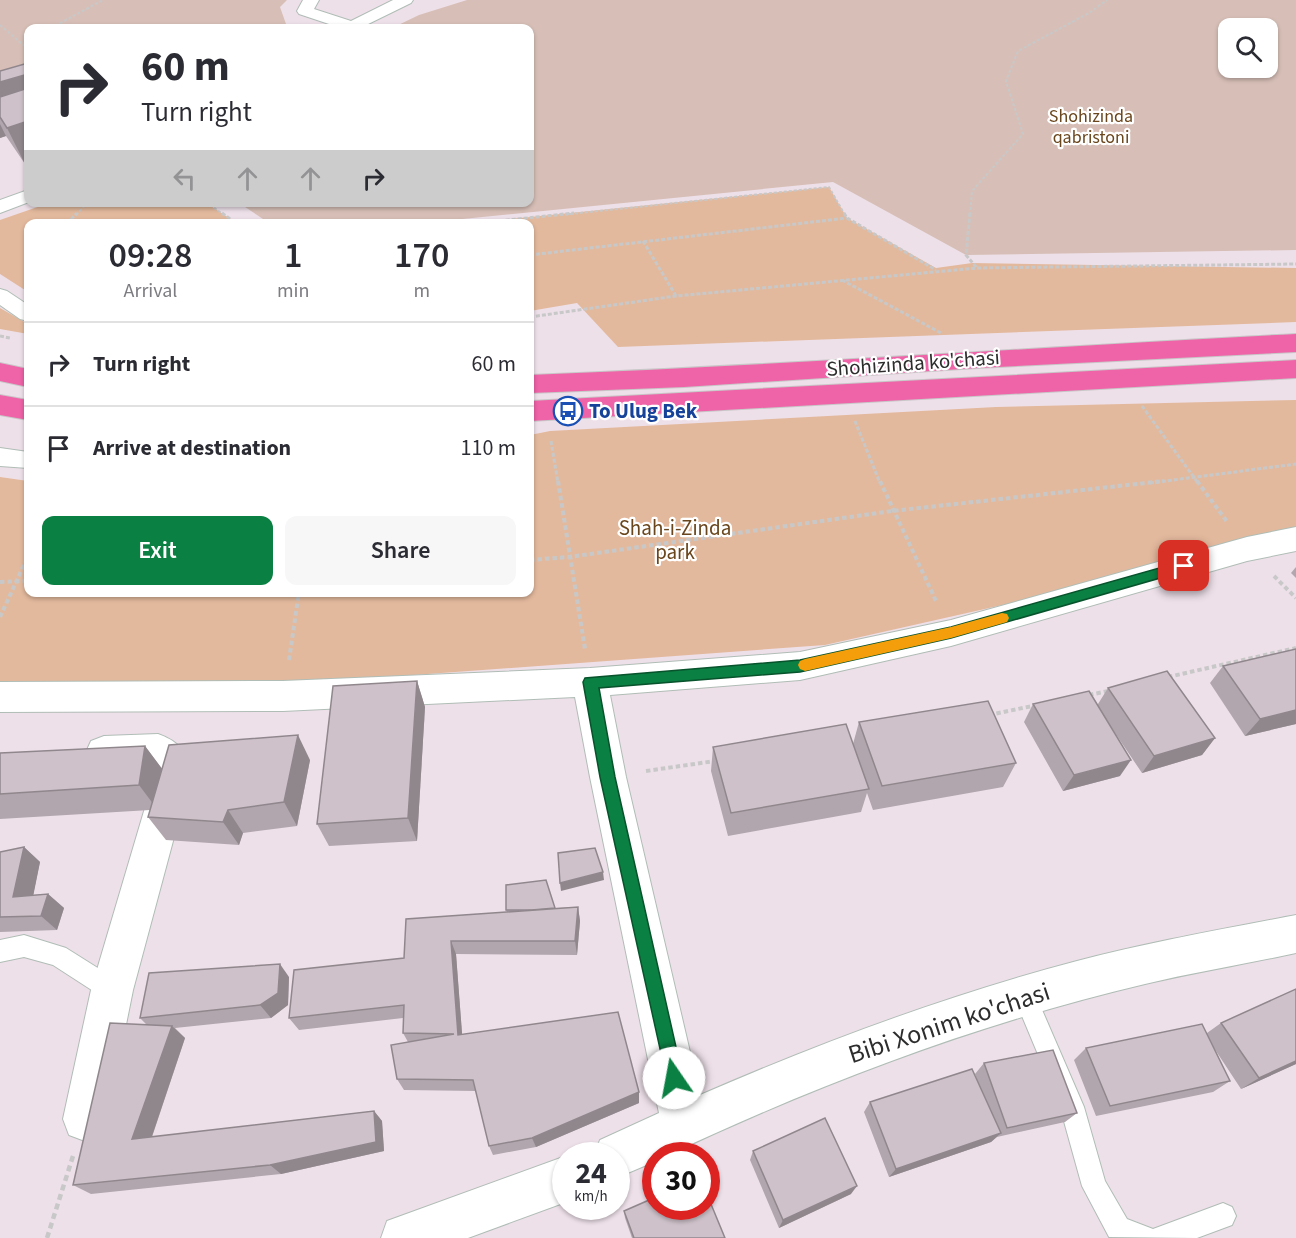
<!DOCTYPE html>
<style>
body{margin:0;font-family:"Source Sans 3",sans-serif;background:#f7f7f7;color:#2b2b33;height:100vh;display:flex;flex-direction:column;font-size:22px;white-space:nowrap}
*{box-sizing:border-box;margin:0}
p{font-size:20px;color:#7c7c81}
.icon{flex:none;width:33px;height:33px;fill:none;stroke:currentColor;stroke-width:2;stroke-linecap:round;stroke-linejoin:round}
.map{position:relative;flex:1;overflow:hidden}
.panel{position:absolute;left:24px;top:219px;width:510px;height:378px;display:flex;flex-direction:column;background:#fff;border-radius:12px;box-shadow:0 2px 4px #0004}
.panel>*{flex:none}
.top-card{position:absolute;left:24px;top:24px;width:510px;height:183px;border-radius:12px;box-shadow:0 2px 4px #0004;background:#fff;color:#2b2b33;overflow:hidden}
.controls{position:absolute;left:1218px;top:18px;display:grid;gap:12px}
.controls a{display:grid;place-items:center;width:60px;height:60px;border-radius:12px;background:#fff;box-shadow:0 2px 4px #0004;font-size:30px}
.speed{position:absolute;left:552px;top:1142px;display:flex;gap:12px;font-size:30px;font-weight:700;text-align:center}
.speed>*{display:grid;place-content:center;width:78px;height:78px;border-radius:50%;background:#fff;box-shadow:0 2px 4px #0004;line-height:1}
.speed small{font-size:15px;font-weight:400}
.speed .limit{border:9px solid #d22;background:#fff;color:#111}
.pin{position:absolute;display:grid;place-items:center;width:51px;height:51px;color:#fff;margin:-26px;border-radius:12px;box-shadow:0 3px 9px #0006}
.me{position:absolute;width:66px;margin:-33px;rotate:348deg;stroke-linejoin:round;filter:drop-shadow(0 0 4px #0008)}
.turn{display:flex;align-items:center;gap:21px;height:126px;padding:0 18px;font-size:27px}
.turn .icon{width:78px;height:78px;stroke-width:2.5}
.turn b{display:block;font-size:42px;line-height:51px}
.lanes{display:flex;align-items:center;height:57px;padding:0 18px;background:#0003;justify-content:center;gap:30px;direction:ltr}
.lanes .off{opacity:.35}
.eta{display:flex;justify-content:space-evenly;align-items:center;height:102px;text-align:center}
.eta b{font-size:36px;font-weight:600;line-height:42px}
.button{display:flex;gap:12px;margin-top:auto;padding:12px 18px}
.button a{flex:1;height:69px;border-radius:12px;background:#0b8043;color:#fff;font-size:24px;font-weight:600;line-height:69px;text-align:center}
.button a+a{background:#f7f7f7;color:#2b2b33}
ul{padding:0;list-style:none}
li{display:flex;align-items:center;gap:18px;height:84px;padding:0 18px;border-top:2px solid #e1e1e2}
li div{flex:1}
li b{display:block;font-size:22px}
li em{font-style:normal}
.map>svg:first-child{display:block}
.green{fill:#e3b99d}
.cemetery{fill:#d7bfb7;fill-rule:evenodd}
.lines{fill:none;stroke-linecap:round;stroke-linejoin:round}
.service-casing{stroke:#b0bdb6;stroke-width:2}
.pedestrian-casing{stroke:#b0bdb6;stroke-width:2}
.minor-casing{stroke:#b0bdb6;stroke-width:2}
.primary-casing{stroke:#c8c8c8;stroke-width:2}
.path-far3{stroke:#c8c8c8;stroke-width:2;stroke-dasharray:3 2;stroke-linecap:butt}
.path-far2{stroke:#c8c8c8;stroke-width:3;stroke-dasharray:4 2;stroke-linecap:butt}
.path-far1{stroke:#c8c8c8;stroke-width:4;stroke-dasharray:4.5 3;stroke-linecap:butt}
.path{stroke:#c8c8c8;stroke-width:4.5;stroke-dasharray:6 4;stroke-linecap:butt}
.service{fill:#fff;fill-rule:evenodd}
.pedestrian{fill:#fff;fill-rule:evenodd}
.minor{fill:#fff;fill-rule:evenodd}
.primary{fill:#ef63a8;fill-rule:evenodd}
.wall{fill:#b1a6ad}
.shaded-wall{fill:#90878d}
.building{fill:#cec1c9;stroke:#90878d;stroke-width:1.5}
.route{fill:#0b8043;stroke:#07532c;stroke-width:1.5}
.slow{fill:#f59e0b}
.labels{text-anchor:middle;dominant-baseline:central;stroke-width:4.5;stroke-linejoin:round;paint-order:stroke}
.far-park-label{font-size:18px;fill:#6a461c;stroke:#fff}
.street-label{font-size:21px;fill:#2d2d2d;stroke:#fff}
.transit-label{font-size:21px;font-weight:bold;fill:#164399;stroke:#fff;text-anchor:start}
.park-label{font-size:21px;fill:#6a461c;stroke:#fff}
.near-street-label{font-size:26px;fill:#2d2d2d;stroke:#fff}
</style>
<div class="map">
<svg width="1296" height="1238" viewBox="0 0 1296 1238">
<rect width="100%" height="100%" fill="#eee0e9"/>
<g class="green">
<polygon points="829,187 847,218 936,268 972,263 1296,268 1296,322 618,347 577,303 530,311 530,224 470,223"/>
<polygon points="206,203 237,223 28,224 28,292 0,274 0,220 49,203"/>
<polygon points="0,308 28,324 28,334 0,329"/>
<polygon points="1296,400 1296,539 825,645 318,682 0,682 0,477 28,481 28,592 530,592 530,435 550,431 996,407"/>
</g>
<g class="cemetery">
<polygon points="0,0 287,0 280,7 286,24 285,28 28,28 28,95 0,103"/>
<path d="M467,0H1296V250L966,255L833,182L412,224L269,223L239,203L530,202V28H392L419,15ZM1228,28H1268V68H1228Z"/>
</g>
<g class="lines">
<g class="service-casing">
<g id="service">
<polygon points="24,935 66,948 120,982 123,990 120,998 112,1001 104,998 53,965 24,957 0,962 0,940"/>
<polygon points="1025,986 1033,989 1084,1107 1105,1181 1127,1219 1153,1229 1223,1203 1232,1207 1236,1216 1232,1225 1197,1238 1109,1237 1082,1186 1060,1107 1014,997 1017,989"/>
</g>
</g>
<g class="pedestrian-casing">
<g id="pedestrian">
<polygon points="303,0 319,0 314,9 351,21 393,0 413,0 411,3 360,28 341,28 299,14 297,11"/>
<polygon points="28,190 29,202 0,213 0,200"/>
<polygon points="0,289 7,291 28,305 28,321 20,319 0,305"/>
<polygon points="0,448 28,452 28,468 0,466"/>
</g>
</g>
<g class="minor-casing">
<g id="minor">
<path d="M1296,527V551L1247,561L951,646L800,680L610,695L626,777L700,1095C822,1042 948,995 1077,961C1150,942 1223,929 1296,915V953C1246,964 1195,972 1145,984C980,1023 821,1083 668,1155H656V1161L616,1178V1155H594L600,1140L659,1113L590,777L575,697L283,711L0,712V682L283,681L590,668L800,652L951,620L1247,537Z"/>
<path d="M158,734C180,742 187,752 191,774L133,990L107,1119L101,1135L85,1141L69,1135L63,1119L91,990L155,774L152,766L104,768L91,763L86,752L91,741L104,736Z"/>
<polygon points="566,1156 566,1202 468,1238 381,1238 387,1221"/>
</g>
</g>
<g class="primary-casing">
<g id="primary">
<path d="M1296,334V352L977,368L684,387L530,393V375C785,365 1041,347 1296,334Z"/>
<polygon points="1296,360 1296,378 530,421 530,401"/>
<polygon points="0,363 28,369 28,387 0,381"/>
<polygon points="0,395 28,400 28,420 0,415"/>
</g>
</g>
<g class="path-far3">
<polyline points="0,25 28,49"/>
<polyline points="51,28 103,0"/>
<polyline points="206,202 224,215"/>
<polyline points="76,215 88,202"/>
<polyline points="560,215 829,187 845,215"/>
<polyline points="970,215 972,191 1023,134 1006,81 1018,51 1089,13 1107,0"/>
</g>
<g class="path-far2">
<polyline points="222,213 237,224"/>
<polyline points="844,213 847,218 936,270"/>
<polyline points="970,213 966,255 977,268"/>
<polyline points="67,224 77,213"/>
<polyline points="470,224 574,213"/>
<polyline points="643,241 676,296"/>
<polyline points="530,255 847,218"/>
<polyline points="842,280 941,333"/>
<polyline points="530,317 676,296 977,268 1296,264"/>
<polyline points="0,336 10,338"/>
<polyline points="1142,406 1198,483"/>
<polyline points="855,421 880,483"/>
<polyline points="551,441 558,483"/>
<polyline points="1150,483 1296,464"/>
</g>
<g class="path-far1">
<polyline points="558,481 585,649"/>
<polyline points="880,481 937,603"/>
<polyline points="1197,481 1228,523"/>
<polyline points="530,560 569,557 892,511 1164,481"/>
<polyline points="1274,576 1296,598"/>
<polyline points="0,582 28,581"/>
<polyline points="0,617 28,556"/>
<polyline points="289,660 299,592"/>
<polyline points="1168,677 1296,648"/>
<polyline points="1089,695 1108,691"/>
<polyline points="989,715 1037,705"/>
<polyline points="646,771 715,761"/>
</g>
<polyline class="path" points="47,1238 73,1156"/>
<use href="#service" class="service"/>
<use href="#pedestrian" class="pedestrian"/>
<use href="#minor" class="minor"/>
<use href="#primary" class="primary"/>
</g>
<g class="wall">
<polygon points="0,71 25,164 6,136 0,138"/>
<polygon points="1296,567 1296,578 1291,573"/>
<polygon points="1296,649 1296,724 1245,736 1210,683 1223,666"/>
<polygon points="417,681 425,707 417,841 329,846 317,824"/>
<polygon points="1108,688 1215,738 1202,755 1142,773 1111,727 1120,776 1063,791 1024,722 1033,704 1098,704"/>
<polygon points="859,722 1016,763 1003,787 873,810 867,793 861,812 728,836 711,771 713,747 853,744"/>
<polygon points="145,746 162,769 310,760 297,826 243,833 239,845 166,840 148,817 150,810 0,819 0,753"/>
<polygon points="24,847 40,862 33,895 48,894 64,908 57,930 0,932 0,852"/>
<polygon points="578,907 580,921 577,955 456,954 462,1034 639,1092 639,1103 536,1147 493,1155 489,1146 476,1091 404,1090 397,1079 408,1042 403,1033 403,1018 299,1030 289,1018 404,958 507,912 506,910"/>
<polygon points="289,977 288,1005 271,1018 175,1028 185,1038 152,1137 374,1111 382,1121 384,1151 281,1174 91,1194 73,1185 147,1025 140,1018"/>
<polygon points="1296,989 1296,1064 1241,1089 1214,1048 1230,1081 1213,1092 1096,1116 1074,1060 1086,1048 1207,1033 1221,1023"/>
<polygon points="984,1063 1077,1113 1065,1122 997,1137 991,1142 889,1177 864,1112 870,1102 977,1080 975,1074"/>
<polygon points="753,1151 851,1194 779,1228 750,1160"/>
<polygon points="624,1211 725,1238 632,1238 625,1218"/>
</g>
<g class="shaded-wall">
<polygon points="28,74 28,163 25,164 7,128 0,117 0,82"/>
<polygon points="0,124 6,136 0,138"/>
<polygon points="417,681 425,707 417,841 408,818"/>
<polygon points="1296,710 1296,724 1245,736 1260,719"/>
<polygon points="298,735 310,760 297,826 284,802"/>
<polygon points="1215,738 1202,755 1142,773 1154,756"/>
<polygon points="145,746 163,770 157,809 139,785"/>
<polygon points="1131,760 1120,776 1063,791 1074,775"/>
<polygon points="228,810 243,833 239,845 223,822"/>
<polygon points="24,847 40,862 30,912 13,897"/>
<polygon points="603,872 604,880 561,891 560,883"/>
<polygon points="48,894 64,908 57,930 41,916"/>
<polygon points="578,907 580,921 577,955 575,941"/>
<polygon points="451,941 456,954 463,1046 458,1035"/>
<polygon points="280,964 289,977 288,1005 271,1018 260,1005"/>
<polygon points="172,1026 185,1038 148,1148 132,1139"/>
<polygon points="1296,1061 1296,1064 1241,1089 1259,1078"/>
<polygon points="639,1092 639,1103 536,1147 532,1138"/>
<polygon points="374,1111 382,1121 384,1151 281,1174 270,1165"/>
<polygon points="1001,1133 991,1142 889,1177 896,1169"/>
<polygon points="857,1186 851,1194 779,1228 783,1220"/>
</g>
<g class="building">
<polygon points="28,63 28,74 0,82 0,71"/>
<polygon points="28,88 28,121 7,128 0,117 0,97"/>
<polygon points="1296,649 1296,710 1260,719 1223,666"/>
<polygon points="1167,671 1215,738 1154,756 1108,688"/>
<polygon points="417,681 408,818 317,824 333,686"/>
<polygon points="1089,691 1131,760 1074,775 1033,704"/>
<polygon points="988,701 1016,763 882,786 859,722"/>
<polygon points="846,724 869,789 731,813 713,747"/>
<polygon points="298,735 284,802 228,810 223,822 148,817 169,745"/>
<polygon points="145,746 139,785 0,794 0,753"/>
<polygon points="24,847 13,897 48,894 41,916 0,917 0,852"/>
<polygon points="595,848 603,872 560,883 558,853"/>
<polygon points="546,880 555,908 532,910 506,910 506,885"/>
<polygon points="578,907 575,941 451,941 458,1035 618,1012 639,1092 532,1138 489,1146 473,1080 397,1079 391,1045 454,1034 403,1033 404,1005 289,1018 294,970 404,958 406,919"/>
<polygon points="280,964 278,993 260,1005 140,1018 149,973"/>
<polygon points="1296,989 1296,1061 1259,1078 1221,1023"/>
<polygon points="110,1023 172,1026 132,1139 374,1111 376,1142 270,1165 73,1185"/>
<polygon points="1202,1024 1230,1081 1110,1106 1086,1048"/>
<polygon points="1053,1050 1077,1113 1007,1128 984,1063"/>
<polygon points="972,1069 1001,1133 896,1169 870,1102"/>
<polygon points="825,1118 857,1186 783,1220 753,1151"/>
<polygon points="706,1192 725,1238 634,1238 624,1211 656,1197 656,1206 706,1206"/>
</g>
<polygon class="route" points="1184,561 1188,563 1190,566 1188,570 951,638 800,672 599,688 615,777 683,1078 681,1085 674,1087 668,1085 600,777 583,682 585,678 800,660 951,627"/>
<polygon class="slow" points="1002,613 1007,614 1009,618 1007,622 951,638 805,671 800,669 798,665 800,661 805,659 951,627"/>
<defs>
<g id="bus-ring" transform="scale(1.5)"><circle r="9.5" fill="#fff" stroke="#1a4fb4" stroke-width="1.5"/><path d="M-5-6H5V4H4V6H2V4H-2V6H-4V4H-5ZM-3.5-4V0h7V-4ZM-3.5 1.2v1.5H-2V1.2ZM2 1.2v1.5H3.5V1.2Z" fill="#1a4fb4"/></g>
</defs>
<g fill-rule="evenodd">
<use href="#bus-ring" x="568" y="411"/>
</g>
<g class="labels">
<g class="far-park-label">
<text x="1091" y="116">Shohizinda<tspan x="1091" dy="21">qabristoni</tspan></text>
</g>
<g class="street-label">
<text transform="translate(913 363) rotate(-4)">Shohizinda ko'chasi</text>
</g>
<g class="transit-label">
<text x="589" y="411">To Ulug Bek</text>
</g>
<g class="park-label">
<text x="675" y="528">Shah-i-Zinda<tspan x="675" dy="24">park</tspan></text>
</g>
<g class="near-street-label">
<text transform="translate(949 1023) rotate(-18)">Bibi Xonim ko'chasi</text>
</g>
</g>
</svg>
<div class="controls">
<a><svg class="icon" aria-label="search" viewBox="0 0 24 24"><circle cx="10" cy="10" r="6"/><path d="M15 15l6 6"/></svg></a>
</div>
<div class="speed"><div>24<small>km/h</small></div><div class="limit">30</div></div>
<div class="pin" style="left:1184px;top:566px;background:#d93025"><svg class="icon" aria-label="arrive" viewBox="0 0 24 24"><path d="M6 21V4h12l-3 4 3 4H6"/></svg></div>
<svg class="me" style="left:674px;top:1078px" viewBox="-20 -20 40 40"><circle r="19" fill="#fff"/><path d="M0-13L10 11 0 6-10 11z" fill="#0b8043"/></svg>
<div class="top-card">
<div class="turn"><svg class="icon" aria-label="right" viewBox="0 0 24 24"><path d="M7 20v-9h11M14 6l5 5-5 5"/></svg><div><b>60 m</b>Turn right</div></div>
<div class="lanes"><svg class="icon off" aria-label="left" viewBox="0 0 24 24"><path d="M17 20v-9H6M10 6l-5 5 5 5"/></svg><svg class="icon off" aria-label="ahead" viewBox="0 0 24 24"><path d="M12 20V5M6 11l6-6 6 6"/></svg><svg class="icon off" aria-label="ahead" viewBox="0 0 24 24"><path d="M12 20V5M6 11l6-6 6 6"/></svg><svg class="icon" aria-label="right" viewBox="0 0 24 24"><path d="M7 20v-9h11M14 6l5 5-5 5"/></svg></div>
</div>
<section class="panel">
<div class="eta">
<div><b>09:28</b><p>Arrival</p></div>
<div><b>1</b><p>min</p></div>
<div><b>170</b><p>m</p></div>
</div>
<ul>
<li><svg class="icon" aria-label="right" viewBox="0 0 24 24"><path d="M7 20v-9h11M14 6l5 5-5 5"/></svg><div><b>Turn right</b></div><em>60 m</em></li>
<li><svg class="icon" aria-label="arrive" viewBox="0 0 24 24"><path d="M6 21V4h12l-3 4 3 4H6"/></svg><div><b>Arrive at destination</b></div><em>110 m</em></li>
</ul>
<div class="button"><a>Exit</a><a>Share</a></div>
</section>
</div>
